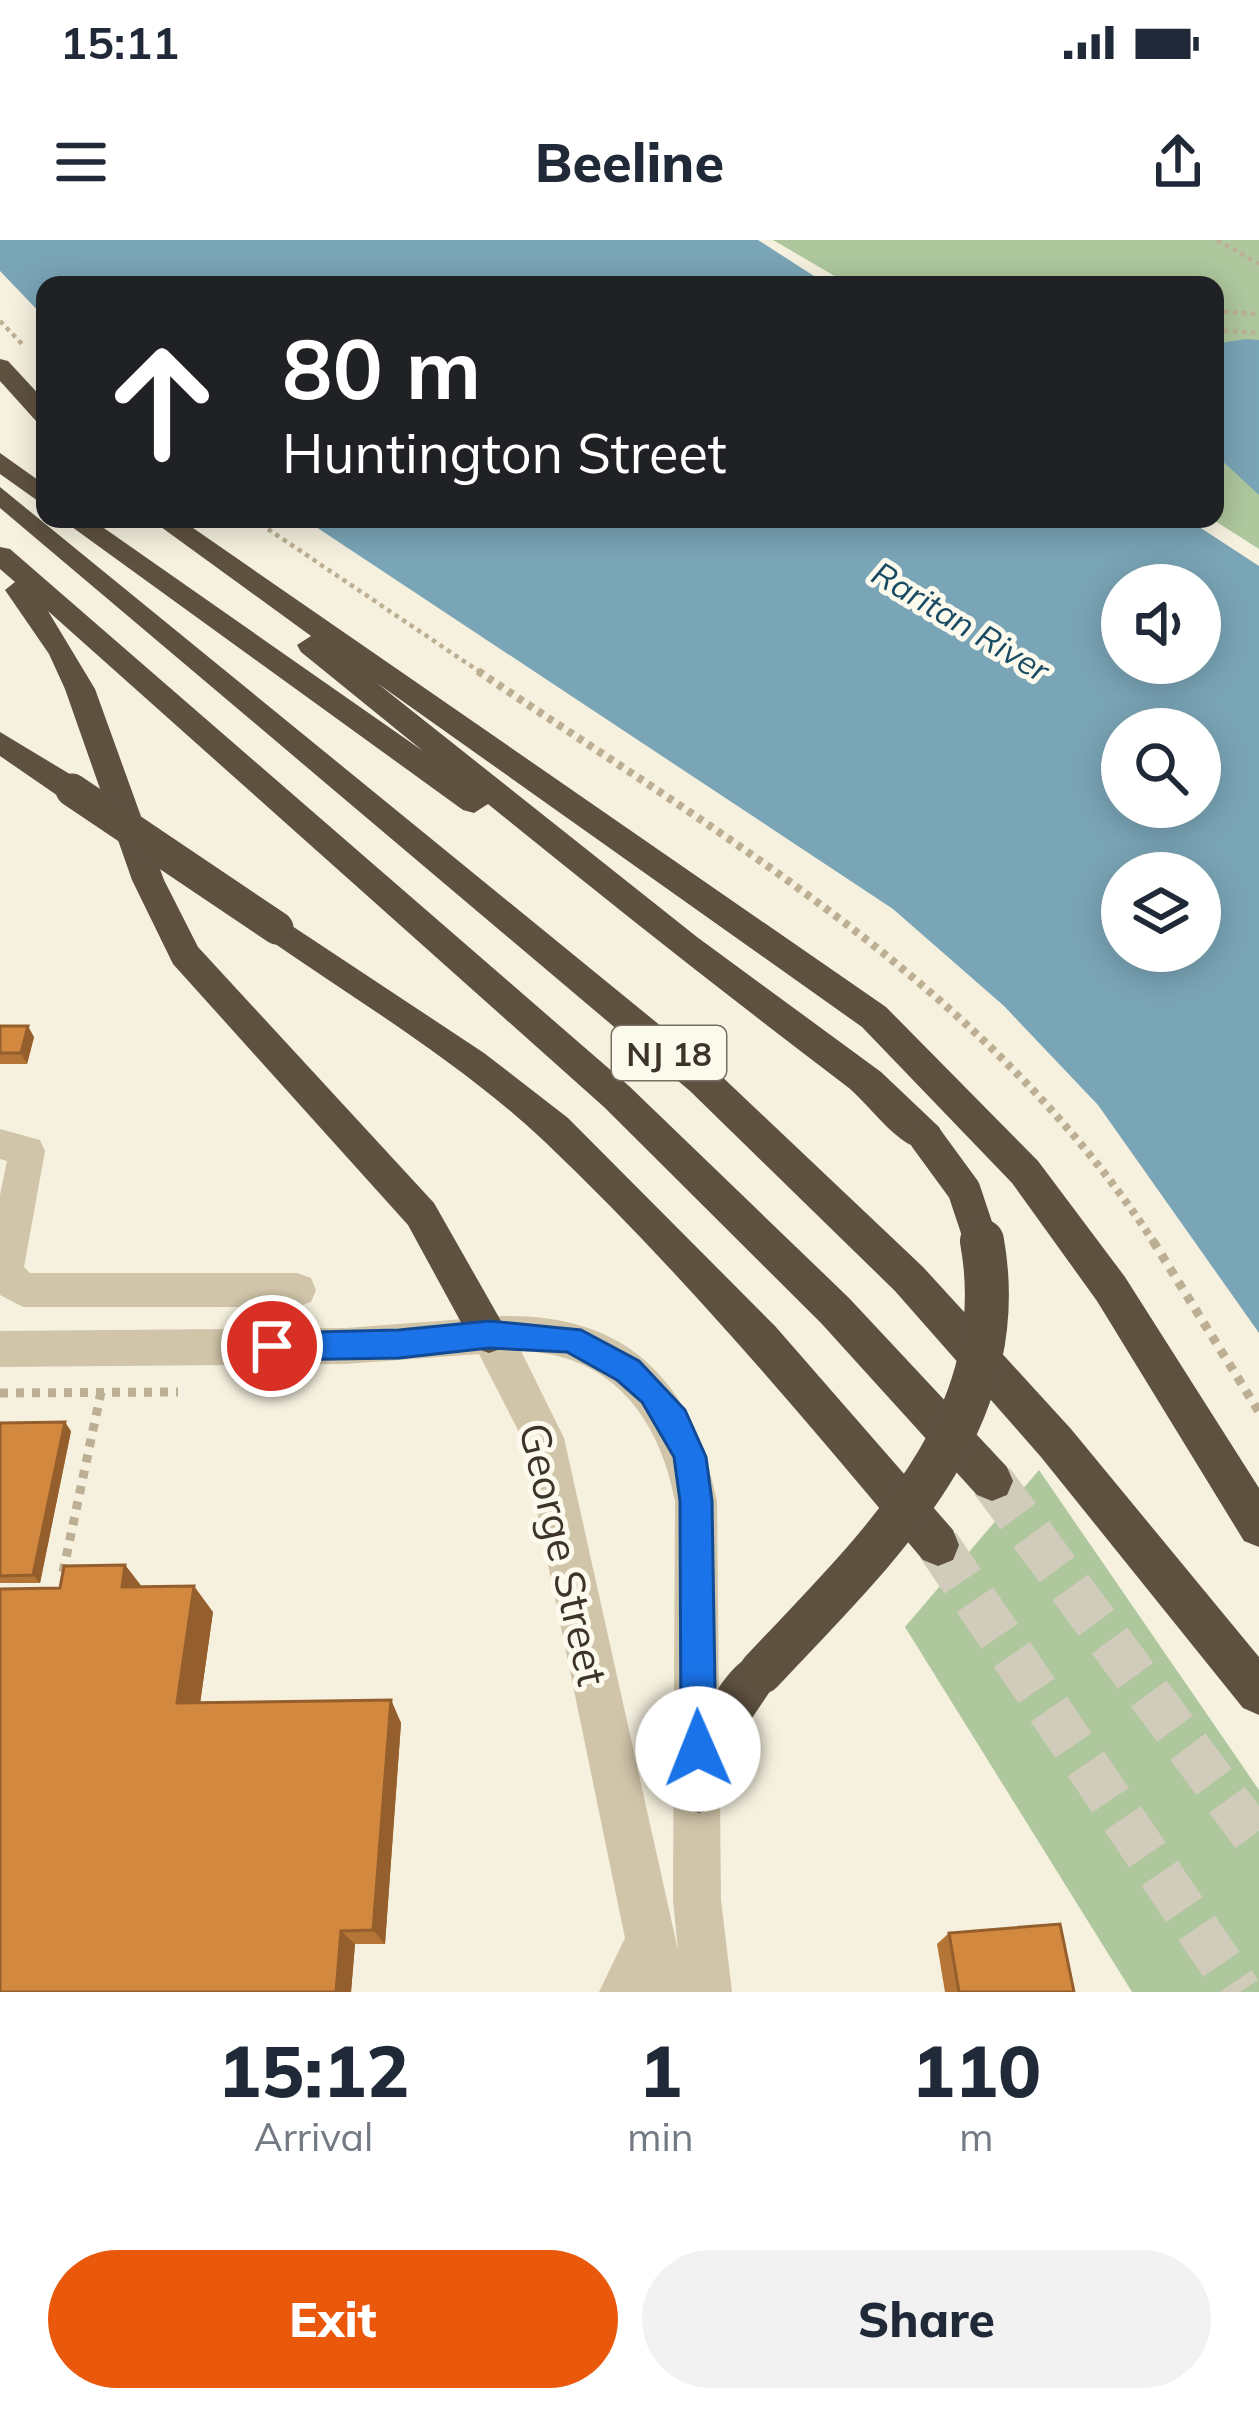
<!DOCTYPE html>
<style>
body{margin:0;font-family:Mulish,sans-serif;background:#f2f2f3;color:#1f2937;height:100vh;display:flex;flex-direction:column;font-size:45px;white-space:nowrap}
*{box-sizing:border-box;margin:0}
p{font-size:39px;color:#747a83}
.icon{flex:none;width:66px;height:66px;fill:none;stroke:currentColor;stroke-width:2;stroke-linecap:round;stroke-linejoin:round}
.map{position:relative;height:1752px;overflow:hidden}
.panel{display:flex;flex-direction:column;background:#fff;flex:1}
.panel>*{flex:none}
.top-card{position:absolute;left:36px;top:36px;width:1188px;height:252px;border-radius:24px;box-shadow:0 6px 30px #0003;background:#202124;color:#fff;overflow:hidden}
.tools{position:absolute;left:1101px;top:324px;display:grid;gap:24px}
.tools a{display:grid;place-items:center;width:120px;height:120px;border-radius:50%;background:#fff;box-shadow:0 6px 30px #0003;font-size:60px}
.pin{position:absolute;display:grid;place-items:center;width:102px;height:102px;color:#fff;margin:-51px;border:6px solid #fff;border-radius:50%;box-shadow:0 3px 12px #0007}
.me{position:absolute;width:132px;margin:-66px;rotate:359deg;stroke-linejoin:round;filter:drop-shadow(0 0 9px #0008)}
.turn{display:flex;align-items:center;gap:42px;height:252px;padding:0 48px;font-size:54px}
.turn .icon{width:156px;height:156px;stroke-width:2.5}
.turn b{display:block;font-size:84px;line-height:102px}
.eta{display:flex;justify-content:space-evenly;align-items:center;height:204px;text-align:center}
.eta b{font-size:72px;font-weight:800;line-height:84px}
.action{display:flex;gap:24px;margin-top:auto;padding:24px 48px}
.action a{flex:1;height:138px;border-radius:72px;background:#ea580c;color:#fff;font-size:48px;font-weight:800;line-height:138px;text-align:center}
.action a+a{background:#f2f2f3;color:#1f2937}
.status{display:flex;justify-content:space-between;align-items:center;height:84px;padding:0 60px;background:#fff;direction:ltr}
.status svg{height:33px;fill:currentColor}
header{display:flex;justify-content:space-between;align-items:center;height:156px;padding:0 48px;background:#fff;font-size:54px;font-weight:800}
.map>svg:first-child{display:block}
.green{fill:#aec79d}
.water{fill:#7aa5b7;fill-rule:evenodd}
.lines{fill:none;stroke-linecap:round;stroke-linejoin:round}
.highway-tunnel{stroke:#d1cbbb;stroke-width:44;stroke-dasharray:44 22;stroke-linecap:butt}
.path-far2{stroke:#bcaf93;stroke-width:4.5;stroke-dasharray:4.5 4.5;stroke-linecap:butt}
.path-far1{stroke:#bcaf93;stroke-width:8;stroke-dasharray:6 6;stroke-linecap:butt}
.path{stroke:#bcaf93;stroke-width:9;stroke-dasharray:8 8;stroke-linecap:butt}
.minor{fill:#d0c4a9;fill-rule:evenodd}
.highway{fill:#5e5140;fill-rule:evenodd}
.highway-bridge-far1{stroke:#5e5140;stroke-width:33}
.highway-bridge{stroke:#5e5140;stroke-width:44}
.wall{fill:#b57536}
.shaded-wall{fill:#945f2c}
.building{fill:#d3883f;stroke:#945f2c;stroke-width:3}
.route{fill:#1a73e8;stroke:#114b97;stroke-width:3}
.labels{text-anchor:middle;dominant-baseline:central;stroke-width:10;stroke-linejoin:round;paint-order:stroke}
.far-water-label{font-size:33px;font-style:italic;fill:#194c64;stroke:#fcf9ed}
.shield{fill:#fcf9ed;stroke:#766f64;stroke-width:3}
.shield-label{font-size:33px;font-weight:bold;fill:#3c3429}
.near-street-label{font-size:42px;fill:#3c3429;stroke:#fcf9ed}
</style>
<div class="status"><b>15:11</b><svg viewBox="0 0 49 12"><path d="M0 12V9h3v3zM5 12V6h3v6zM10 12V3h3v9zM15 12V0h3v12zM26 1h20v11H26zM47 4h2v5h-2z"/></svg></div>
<header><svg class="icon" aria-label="menu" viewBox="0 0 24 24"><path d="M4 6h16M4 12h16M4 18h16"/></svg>Beeline<svg class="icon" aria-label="share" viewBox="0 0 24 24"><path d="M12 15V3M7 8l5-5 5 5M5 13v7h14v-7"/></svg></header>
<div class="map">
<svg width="1259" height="1752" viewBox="0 0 1259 1752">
<rect width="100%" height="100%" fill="#f6f1df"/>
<g class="green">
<polygon points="773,0 1259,0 1259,309 1212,279 1215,45 850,45"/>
<polygon points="1039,1230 1259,1550 1259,1752 1132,1752 905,1387"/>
</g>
<g class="water">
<polygon points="0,0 758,0 828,45 45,45 45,78 0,31"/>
<polygon points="1246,99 1259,100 1259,255 1215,214 1215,104"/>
<path d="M304,279H1187L1259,326V1093L1098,865L1004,766L893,669ZM1200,345V423H1122V345ZM1122,489H1200V567H1122ZM1122,633H1200V711H1122Z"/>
</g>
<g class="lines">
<g class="highway-tunnel">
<polyline points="992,1241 1259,1603"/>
<polyline points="938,1305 1240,1752"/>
</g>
<g class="path-far2">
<polyline points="1217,0 1259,24"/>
<polyline points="1215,71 1259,74"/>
<polyline points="0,81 24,106"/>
<polyline points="1215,90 1259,93"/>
<polyline points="253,279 483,434"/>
</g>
<path class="path-far1" d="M478,431C726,599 988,748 1155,1004"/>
<g class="path">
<polyline points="1153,1001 1259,1172"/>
<polyline points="0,1153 178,1152"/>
<polyline points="63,1332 101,1152"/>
</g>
<g class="minor">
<polygon points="0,889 40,900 45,911 24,1027 30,1033 297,1033 311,1038 316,1050 311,1062 297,1067 23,1067 0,1055 0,955 7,921 0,919"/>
<path d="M504,1076C629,1074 693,1143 717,1261L721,1660L732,1752H599L625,1698L522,1198L479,1114L346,1124L0,1127V1091L346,1088ZM521,1111C611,1114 659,1177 675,1261L673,1660L678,1710L564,1198Z"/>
</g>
<g class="highway">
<polygon points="0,119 8,121 45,161 45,183 36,181 0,141"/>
<polygon points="0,213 45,245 45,266 0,234"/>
<polygon points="0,247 716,831 923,1027 1071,1189 1259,1417 1259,1475 1243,1468 1041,1217 895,1051 690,851 0,268"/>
<path d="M61,279H91L423,511L301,412L297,405L311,396L150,279H180L886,767L1038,921L1125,1037L1259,1248V1307L1244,1301L1097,1061L1012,943L862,787L377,443L697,697L881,832L939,887L944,898L939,909C904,920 871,864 845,845C724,753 606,660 488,564L474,573L463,570Z"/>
<polygon points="0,307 10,309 629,846 849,1058 1007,1227 1013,1241 1007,1255 992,1261 977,1255 821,1083 604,867 48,371 95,449 164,640 198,707 434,963 509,1095 503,1108 489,1113 475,1108 408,985 173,724 132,640 65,449 49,414 5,350 15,342 0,329"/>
<polygon points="0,492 83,542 87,550 83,558 61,558 0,516"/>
<path d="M277,676L484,813L568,878L775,1086L953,1290L959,1305L953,1320L938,1326L923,1320C802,1176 681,1031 544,901C461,823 359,762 265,697L261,688Z"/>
<path d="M761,1410L777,1416L783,1432L748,1484L716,1567L699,1573L682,1567L676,1550C695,1503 710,1431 761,1410Z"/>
</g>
<g class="highway-bridge-far1">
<polyline points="72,550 277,688"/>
<polyline points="926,898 964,950 982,1004"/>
</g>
<path class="highway-bridge" d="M761,1432C875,1310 1015,1184 982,1001"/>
</g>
<g class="wall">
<polygon points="0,786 34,797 27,824 0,824"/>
<polygon points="0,1183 71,1191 40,1343 0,1343"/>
<polygon points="125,1325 142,1347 213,1372 200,1463 391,1460 401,1483 385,1704 355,1704 351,1752 0,1752"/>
<polygon points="949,1693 1074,1752 945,1752 937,1704"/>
</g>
<g class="shaded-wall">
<polygon points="28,786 34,797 27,824 21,813"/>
<polygon points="65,1182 71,1191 40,1343 33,1335"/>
<polygon points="125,1325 146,1352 122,1347"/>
<polygon points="194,1346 213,1372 197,1485 177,1463"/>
<polygon points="391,1460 401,1483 385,1704 373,1690"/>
<polygon points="341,1691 355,1704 351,1752 336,1752"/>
</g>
<g class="building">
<polygon points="0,786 28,786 21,813 0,813"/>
<polygon points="65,1182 33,1335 0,1336 0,1183"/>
<polygon points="125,1325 122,1347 194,1346 177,1463 391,1460 373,1690 341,1691 336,1752 0,1752 0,1349 60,1348 64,1326"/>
<polygon points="1060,1684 1074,1752 959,1752 949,1693"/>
</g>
<polygon class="route" points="489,1081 581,1090 639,1121 685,1170 706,1217 712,1261 716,1509 711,1521 698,1526 686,1521 681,1509 680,1261 674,1217 642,1162 617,1140 567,1112 489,1108 399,1118 272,1120 257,1106 272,1093 399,1090"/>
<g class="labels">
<g class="far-water-label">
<text transform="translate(961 381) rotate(31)">Raritan River</text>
</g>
<rect class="shield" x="612" y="786" width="114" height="54" rx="9"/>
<g class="shield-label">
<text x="669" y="813">NJ 18</text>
</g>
<g class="near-street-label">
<text transform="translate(564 1314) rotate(77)">George Street</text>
</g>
</g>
</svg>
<div class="tools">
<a><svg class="icon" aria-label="sound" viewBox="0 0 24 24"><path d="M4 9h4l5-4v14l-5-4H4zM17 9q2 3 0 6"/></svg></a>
<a><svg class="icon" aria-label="search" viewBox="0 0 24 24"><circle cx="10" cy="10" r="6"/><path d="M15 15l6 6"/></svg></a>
<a><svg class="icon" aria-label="layers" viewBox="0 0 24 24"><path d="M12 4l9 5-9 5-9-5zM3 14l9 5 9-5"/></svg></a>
</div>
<div class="pin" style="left:272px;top:1106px;background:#d93025"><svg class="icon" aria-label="arrive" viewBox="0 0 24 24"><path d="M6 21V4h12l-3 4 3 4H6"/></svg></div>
<svg class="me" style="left:698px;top:1509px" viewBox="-20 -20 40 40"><circle r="19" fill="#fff"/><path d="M0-13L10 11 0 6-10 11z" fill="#1a73e8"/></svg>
<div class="top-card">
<div class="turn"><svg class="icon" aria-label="ahead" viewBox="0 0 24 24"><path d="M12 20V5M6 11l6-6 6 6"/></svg><div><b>80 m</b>Huntington Street</div></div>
</div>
</div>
<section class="panel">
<div class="eta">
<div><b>15:12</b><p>Arrival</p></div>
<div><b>1</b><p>min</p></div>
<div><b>110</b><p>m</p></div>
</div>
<div class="action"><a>Exit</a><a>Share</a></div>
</section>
